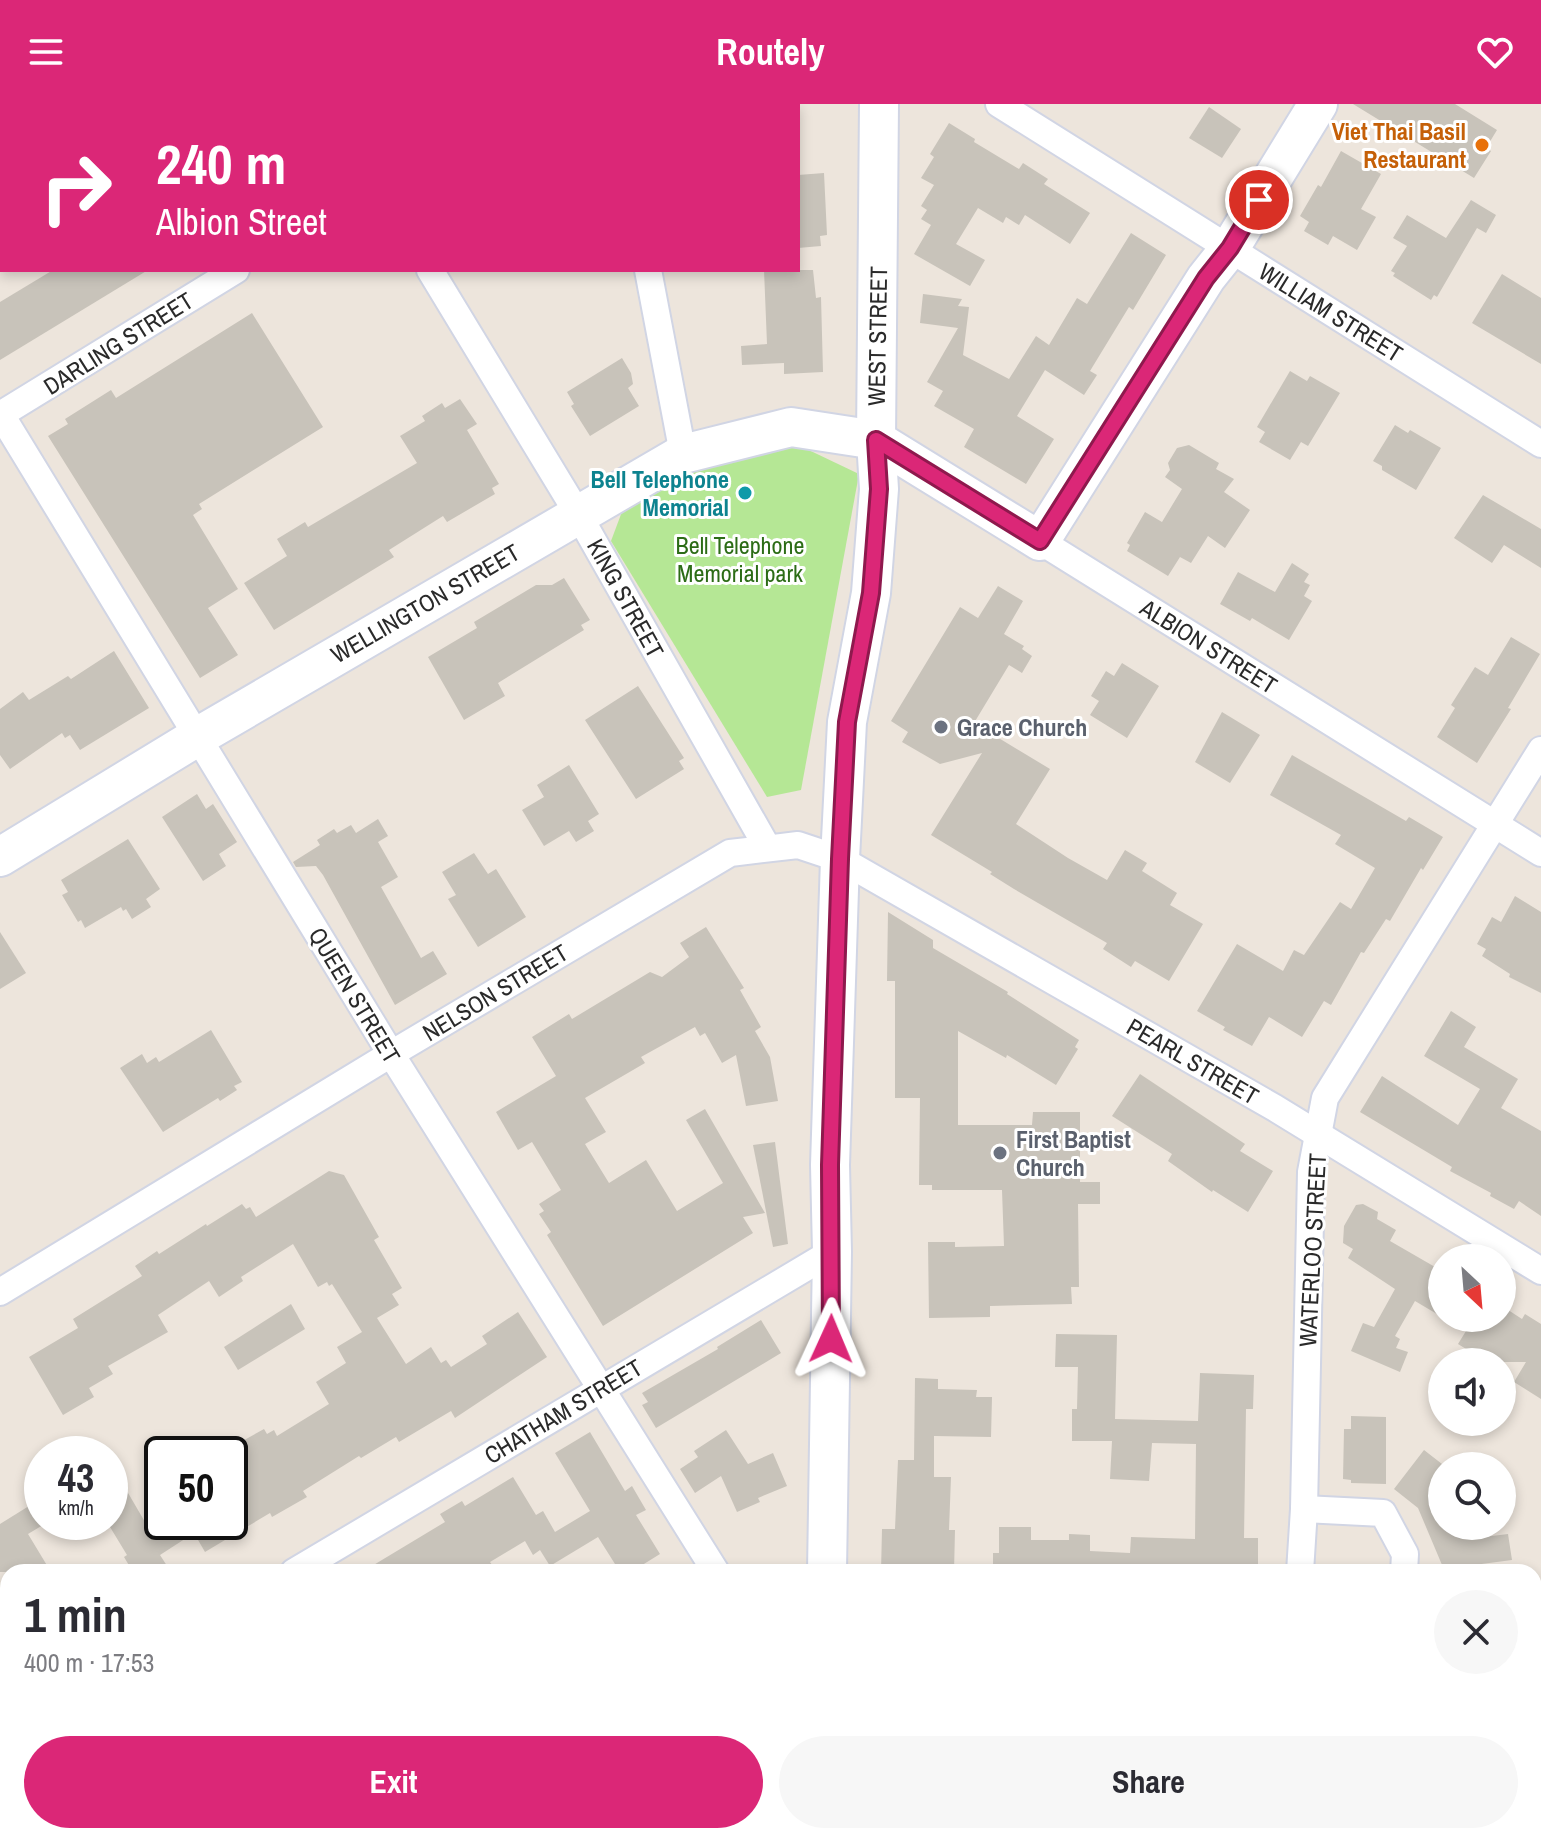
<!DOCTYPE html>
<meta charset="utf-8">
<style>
body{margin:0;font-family:"Archivo Narrow",sans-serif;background:#f7f7f7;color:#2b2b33;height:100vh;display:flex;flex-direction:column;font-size:30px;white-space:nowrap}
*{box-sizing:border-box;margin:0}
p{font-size:26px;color:#7c7c81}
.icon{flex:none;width:44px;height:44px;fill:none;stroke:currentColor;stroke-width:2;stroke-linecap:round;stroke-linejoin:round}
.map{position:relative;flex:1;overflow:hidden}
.drawer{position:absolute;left:0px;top:1460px;width:1542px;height:280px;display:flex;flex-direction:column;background:#fff;border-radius:24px 24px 0 0;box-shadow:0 4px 12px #0003}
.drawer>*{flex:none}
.top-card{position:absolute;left:0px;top:0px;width:800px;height:168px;box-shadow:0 4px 12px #0003;background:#db2777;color:#fff;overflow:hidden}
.needle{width:52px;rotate:154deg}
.fabs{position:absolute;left:1428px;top:1140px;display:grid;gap:16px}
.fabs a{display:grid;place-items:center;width:88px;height:88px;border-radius:50%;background:#fff;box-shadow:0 4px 12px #0003;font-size:40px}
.speed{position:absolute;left:24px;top:1332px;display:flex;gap:16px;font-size:40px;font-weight:700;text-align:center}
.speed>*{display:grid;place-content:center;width:104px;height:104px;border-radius:50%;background:#fff;box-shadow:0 4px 12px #0003;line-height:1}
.speed small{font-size:20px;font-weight:400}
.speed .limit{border:4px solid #111;border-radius:12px;background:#fff;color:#111}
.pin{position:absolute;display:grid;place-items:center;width:68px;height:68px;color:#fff;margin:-34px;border:4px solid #fff;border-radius:50%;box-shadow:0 2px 8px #0007}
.me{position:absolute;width:88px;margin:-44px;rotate:1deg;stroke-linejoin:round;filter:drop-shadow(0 0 6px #0008)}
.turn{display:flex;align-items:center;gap:28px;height:168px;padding:0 24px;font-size:36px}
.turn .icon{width:104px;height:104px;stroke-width:2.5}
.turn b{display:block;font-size:56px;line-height:68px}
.round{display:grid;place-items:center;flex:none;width:84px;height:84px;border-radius:42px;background:#f7f7f7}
.overview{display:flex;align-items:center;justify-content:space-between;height:136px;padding:0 24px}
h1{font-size:48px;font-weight:700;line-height:60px}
.primary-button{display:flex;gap:16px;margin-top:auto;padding:16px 24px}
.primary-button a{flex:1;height:92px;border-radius:48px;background:#db2777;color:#fff;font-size:32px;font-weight:700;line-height:92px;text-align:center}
.primary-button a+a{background:#f7f7f7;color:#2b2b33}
header{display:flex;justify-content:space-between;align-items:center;height:104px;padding:0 24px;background:#db2777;color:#fff;font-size:36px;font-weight:700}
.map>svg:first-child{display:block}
.green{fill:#b5e795}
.building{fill:#c8c3ba}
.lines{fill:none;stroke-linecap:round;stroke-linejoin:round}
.street-casing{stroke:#d1d5e4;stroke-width:30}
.secondary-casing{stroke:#d1d5e4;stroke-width:42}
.street{stroke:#fff;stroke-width:26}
.secondary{stroke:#fff;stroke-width:38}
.route-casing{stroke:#8e194d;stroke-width:20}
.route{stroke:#db2777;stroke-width:14}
.food-dot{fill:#e8710a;stroke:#fff;stroke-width:3}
.culture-dot{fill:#0f9aa8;stroke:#fff;stroke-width:3}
.worship-dot{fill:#6b7280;stroke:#fff;stroke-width:3}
.labels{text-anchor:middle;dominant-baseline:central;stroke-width:6;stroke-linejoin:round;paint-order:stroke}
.food-label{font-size:24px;font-weight:bold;fill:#c56008;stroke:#fff;text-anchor:end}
.street-label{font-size:24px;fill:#2a2a2a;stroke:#fff}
.culture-label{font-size:24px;font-weight:bold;fill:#0d838f;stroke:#fff;text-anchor:end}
.park-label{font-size:24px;fill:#2c6c16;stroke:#fff}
.worship-label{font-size:24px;font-weight:bold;fill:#5b616d;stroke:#fff;text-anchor:start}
</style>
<header><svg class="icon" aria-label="menu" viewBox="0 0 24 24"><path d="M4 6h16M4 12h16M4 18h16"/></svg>Routely<svg class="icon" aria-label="heart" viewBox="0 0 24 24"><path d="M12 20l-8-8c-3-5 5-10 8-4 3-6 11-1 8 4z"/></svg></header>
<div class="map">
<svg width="1541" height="1740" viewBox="0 0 1541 1740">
<rect width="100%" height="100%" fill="#ede5dc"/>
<polygon class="green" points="794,339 859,370 801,686 767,693 611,437 629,389 691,358"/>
<g class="building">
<polygon points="1353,0 1455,0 1497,26 1486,44 1491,47 1474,74"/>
<polygon points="1209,3 1241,25 1222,54 1189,34"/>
<polygon points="949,19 975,35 974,38 1019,65 1023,59 1048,75 1044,80 1090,109 1070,140 1025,111 1019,121 1006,113 1003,119 978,104 956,140 985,156 970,182 914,150 931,121 921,115 927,106 921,102 934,81 921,74 934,53 930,50"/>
<polygon points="1341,47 1381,70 1361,105 1376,113 1357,146 1333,132 1328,141 1304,127 1309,118 1300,112 1318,81 1321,83"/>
<polygon points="824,69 827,131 820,132 821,142 798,144 798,71"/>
<polygon points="1471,96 1496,111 1486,129 1477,124 1437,193 1434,191 1431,196 1393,172 1395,169 1391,167 1407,142 1393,134 1407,111 1446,134"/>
<polygon points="1131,129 1166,151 1133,206 1129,203 1090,267 1097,271 1084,291 1045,266 1017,312 1054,335 1026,380 964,343 974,325 934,302 943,287 927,278 958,224 920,219 923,190 962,195 958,202 969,203 963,251 1009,275 1036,232 1049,241 1077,194 1087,200"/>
<polygon points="53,166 148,166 0,256 0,198"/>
<polygon points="764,166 813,166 816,194 821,193 823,268 784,270 784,259 742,261 741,242 767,240"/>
<polygon points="1502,170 1541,194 1541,260 1472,219"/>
<polygon points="252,209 323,323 199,400 202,405 193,411 238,485 208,504 238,551 200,574 48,332 68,320 65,315 111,286 116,294"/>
<polygon points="622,254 631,269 633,280 628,284 639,302 590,332 571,302 574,300 567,288"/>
<polygon points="1290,267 1307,277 1310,272 1340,289 1308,342 1301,338 1290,356 1259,338 1265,328 1257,323"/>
<polygon points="460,295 477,320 467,326 499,380 492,384 495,390 447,418 443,412 389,446 394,453 274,526 244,479 287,452 277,435 305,418 308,423 417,359 400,332 425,317 422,312 442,299 445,304"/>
<polygon points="1395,321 1408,329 1410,326 1441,344 1416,386 1382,366 1382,362 1373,357"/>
<polygon points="1189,341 1219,359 1216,365 1234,375 1224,388 1250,406 1225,444 1208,432 1191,459 1180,453 1168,472 1127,447 1130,441 1127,439 1145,408 1162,418 1182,385 1165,373 1170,366 1168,359 1177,344"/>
<polygon points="1483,391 1541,425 1541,464 1504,441 1492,459 1454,434"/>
<polygon points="1292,459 1309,470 1304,478 1310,481 1304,492 1312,497 1289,536 1252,514 1250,517 1220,500 1238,468 1275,488"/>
<polygon points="564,474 590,516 581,521 584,526 498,579 505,592 464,616 428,553 477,524 474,518 536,481 552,481"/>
<polygon points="998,482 1023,497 1004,530 1024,542 1022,545 1032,552 1022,569 1009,561 974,619 1050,665 1016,720 1068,754 1107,776 1125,746 1147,759 1142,767 1177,789 1170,801 1203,820 1169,877 1135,857 1131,863 1103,845 1107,839 1014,785 990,770 992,768 931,731 982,649 940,660 902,638 908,628 891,617 960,503 978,514"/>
<polygon points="1511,533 1540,550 1508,604 1511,605 1477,659 1437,633 1455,604 1451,601 1475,563 1488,571"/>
<polygon points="114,547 149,604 80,646 70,631 65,634 62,629 10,665 0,651 0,605 23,588 29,596 68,572 71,575"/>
<polygon points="1122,559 1159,582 1127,634 1090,611 1099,597 1091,592 1106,567 1114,572"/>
<polygon points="638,582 684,654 679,657 684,665 636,695 585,616"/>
<polygon points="1222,608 1260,631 1230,679 1195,658"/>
<polygon points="1292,651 1406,717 1409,713 1443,733 1423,766 1421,764 1390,817 1386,815 1364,849 1361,848 1331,901 1324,897 1302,933 1269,913 1252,942 1223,926 1225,923 1197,907 1237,840 1283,867 1294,846 1304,851 1340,798 1351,805 1375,764 1335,740 1341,731 1270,691"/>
<polygon points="569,661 599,710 588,717 594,727 576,738 569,727 544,742 522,706 544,693 537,681"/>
<polygon points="197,690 206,705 213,700 237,738 219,750 226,762 203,777 162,713"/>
<polygon points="378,715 388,732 378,738 398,773 381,783 421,854 433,847 447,870 395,901 323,771 316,762 296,763 293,758 320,741 317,736 334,725 337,729 351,721 356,729"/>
<polygon points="128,735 160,785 146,795 151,803 132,815 126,805 123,807 121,803 85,824 81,816 78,818 62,791 68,788 61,776"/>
<polygon points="474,749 488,770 496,765 526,813 478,843 448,795 456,791 442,768"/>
<polygon points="1515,792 1541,808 1541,889 1509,873 1510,870 1482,852 1486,845 1477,840 1492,813 1501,818"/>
<polygon points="888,808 933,836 933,844 1008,888 1007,890 1079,936 1075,943 1078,945 1056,981 1007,951 1006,954 958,927 958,1021 1032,1021 1033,1008 1080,1008 1080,1078 1100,1078 1100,1100 1078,1100 1079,1183 1071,1183 1072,1200 990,1202 990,1213 929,1214 928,1138 955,1138 955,1143 1004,1142 1002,1086 932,1086 932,1081 919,1081 920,994 895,994 895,877 887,877"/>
<polygon points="706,823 744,884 740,886 761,923 755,927 770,953 778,997 746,1002 736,951 722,959 705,929 700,932 695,923 641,953 645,959 585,994 606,1028 585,1040 609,1079 646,1056 677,1107 723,1079 686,1016 705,1005 765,1109 743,1113 753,1129 603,1222 547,1131 551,1128 539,1110 544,1107 539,1100 561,1086 532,1038 518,1046 496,1008 556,972 532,933 569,910 572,915 650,868 662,873 689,853 680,839"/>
<polygon points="0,828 26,869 0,885"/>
<polygon points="1451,907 1476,923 1464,943 1518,975 1501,1004 1541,1027 1541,1112 1519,1097 1514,1105 1490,1092 1491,1089 1450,1067 1452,1063 1360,1008 1382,972 1458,1021 1480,985 1424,952"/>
<polygon points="211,926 242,978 234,982 237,986 220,997 218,994 163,1028 120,964 142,950 147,959 156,953 159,958"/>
<polygon points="1140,970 1245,1040 1240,1047 1273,1067 1248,1108 1213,1086 1212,1088 1168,1057 1172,1050 1112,1012"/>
<polygon points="775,1038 788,1140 773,1143 753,1041"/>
<polygon points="329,1067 344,1071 379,1133 374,1136 402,1184 392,1190 399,1201 377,1214 406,1260 431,1243 441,1259 446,1256 451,1263 487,1240 482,1232 518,1208 547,1253 455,1314 451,1307 399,1338 396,1333 361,1354 359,1352 303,1387 307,1393 272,1413 270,1409 205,1448 194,1429 160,1451 171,1468 133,1468 124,1453 127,1451 110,1423 110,1358 145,1418 230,1418 230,1344 264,1325 267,1330 274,1326 277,1332 329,1300 316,1278 346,1259 337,1243 362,1228 332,1180 329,1182 327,1178 318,1183 293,1140 241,1173 243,1177 219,1193 209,1177 158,1211 168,1228 108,1262 113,1270 89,1284 94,1293 63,1311 29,1253 78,1224 73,1215 142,1172 135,1162 157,1147 159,1150 206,1120 207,1122 242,1100 246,1105 250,1103 256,1113"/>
<polygon points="1363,1100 1378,1108 1377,1115 1396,1126 1390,1137 1442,1167 1442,1213 1415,1197 1395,1232 1400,1235 1396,1244 1408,1248 1400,1268 1351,1247 1363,1219 1374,1223 1395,1185 1348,1154 1353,1145 1343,1139 1344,1122 1356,1101"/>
<polygon points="291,1200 305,1225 238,1266 224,1243"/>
<polygon points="1502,1202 1522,1215 1525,1210 1541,1220 1541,1295 1514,1278 1526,1258 1487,1258 1458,1240 1466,1227 1444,1214 1502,1214"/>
<polygon points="761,1216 781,1249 656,1324 642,1301 648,1298 642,1289 718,1245 717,1243"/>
<polygon points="1056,1230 1117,1231 1115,1315 1198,1317 1200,1269 1254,1271 1253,1305 1246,1305 1244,1434 1258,1434 1258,1468 993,1468 993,1449 999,1449 999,1423 1031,1423 1031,1436 1069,1436 1069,1430 1090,1431 1090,1447 1130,1449 1131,1433 1195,1435 1196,1340 1152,1339 1149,1377 1110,1375 1112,1337 1072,1337 1072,1305 1077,1305 1078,1263 1055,1263"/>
<polygon points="915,1274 938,1275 938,1285 977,1286 976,1293 992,1293 991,1333 934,1332 934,1373 951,1373 949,1426 955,1426 954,1468 881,1468 882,1425 895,1425 898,1356 914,1356"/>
<polygon points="1351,1312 1386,1313 1386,1380 1351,1379 1351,1376 1343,1375 1344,1325 1351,1325"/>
<polygon points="726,1326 748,1360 773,1349 787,1382 758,1394 760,1398 737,1408 721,1372 695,1389 680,1365 698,1353 694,1347"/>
<polygon points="590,1328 625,1387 632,1382 646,1406 636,1411 660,1450 631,1468 620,1468 598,1433 550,1462 540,1446 533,1451 525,1437 490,1458 497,1468 362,1468 445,1418 440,1410 462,1397 465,1402 513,1373 536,1411 543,1407 555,1428 590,1407 555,1349"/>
<polygon points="1424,1346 1442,1360 1442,1422 1471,1422 1476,1434 1508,1430 1512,1456 1474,1461 1474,1468 1445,1468 1418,1404 1394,1385"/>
<polygon points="37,1397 42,1405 42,1418 48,1418 28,1430 51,1468 0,1468 0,1420"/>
</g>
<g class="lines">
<g class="street-casing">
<g id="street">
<polyline points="331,0 332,2"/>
<polyline points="616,0 617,2"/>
<polyline points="999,0 1541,340"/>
<polyline points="502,2 505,0"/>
<polyline points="430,166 578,410 767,743"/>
<polyline points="648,166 683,350"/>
<polyline points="0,309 391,950 716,1468"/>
<polyline points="0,311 236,166"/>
<polyline points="1040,437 1541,749"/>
<polyline points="0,1188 391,950 730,749 798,741 840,755 1275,1004 1541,1167"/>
<polyline points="1304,1405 1383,1409 1405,1450 1404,1468"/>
<polyline points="294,1468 832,1148"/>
<polyline points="1300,1468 1304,1405 1311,1068 1325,994 1541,646"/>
<polyline points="0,1645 8,1640"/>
<polyline points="581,1740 594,1732"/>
<polyline points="1290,1740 1291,1732"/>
</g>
</g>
<g class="secondary-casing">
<g id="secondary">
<polyline points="0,753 197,633 683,350 791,323 876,336 1040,437 1206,174 1230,144 1318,0"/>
<polyline points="827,1468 832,1148 830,1061 840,755 847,618 871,489 879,385 876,336 879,0"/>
<polyline points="0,1609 8,1621"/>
<polyline points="75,1732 79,1740"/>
<polyline points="825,1732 825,1740"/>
</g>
</g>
<use href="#street" class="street"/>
<use href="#secondary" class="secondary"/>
</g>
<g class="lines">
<g class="route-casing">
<polyline id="route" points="831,1235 830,1061 840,755 847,618 871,489 879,385 876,336 1040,437 1206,174 1230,144 1259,96"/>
</g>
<use href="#route" class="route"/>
</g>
<circle class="food-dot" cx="1482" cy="41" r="8"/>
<circle class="culture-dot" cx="745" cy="389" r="8"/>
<g class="worship-dot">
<circle cx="941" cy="623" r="8"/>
<circle cx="1000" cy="1049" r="8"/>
</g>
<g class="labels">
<g class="food-label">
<text x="1466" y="27">Viet Thai Basil<tspan x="1466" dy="28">Restaurant</tspan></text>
</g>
<g class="street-label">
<text transform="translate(1331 208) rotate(32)">WILLIAM STREET</text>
<text transform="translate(877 232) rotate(-89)">WEST STREET</text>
<text transform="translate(118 239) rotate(-32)">DARLING STREET</text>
<text transform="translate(626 494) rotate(61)">KING STREET</text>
<text transform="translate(425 499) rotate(-30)">WELLINGTON STREET</text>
<text transform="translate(1209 542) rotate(32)">ALBION STREET</text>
<text transform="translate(495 888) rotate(-31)">NELSON STREET</text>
<text transform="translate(355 891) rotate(59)">QUEEN STREET</text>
<text transform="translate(1193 957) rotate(30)">PEARL STREET</text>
<text transform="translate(1312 1146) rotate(-87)">WATERLOO STREET</text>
<text transform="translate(563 1307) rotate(-31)">CHATHAM STREET</text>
</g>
<g class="culture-label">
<text x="729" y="375">Bell Telephone<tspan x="729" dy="28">Memorial</tspan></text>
</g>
<g class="park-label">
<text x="740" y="441">Bell Telephone<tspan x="740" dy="28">Memorial park</tspan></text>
</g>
<g class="worship-label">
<text x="957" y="623">Grace Church</text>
<text x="1016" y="1035">First Baptist<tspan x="1016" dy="28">Church</tspan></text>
</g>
</g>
</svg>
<div class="fabs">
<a><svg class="needle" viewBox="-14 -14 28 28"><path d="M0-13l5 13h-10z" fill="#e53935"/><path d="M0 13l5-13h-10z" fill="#7c7c81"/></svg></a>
<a><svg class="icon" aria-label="sound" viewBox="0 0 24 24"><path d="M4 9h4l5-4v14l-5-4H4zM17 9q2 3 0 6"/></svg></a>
<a><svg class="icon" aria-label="search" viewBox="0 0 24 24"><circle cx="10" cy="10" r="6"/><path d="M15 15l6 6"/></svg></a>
</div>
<div class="speed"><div>43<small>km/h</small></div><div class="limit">50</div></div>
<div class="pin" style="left:1259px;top:96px;background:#d93025"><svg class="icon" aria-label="arrive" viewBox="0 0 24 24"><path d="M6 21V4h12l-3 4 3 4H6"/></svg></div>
<svg class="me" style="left:831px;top:1235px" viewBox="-20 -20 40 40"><path d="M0-17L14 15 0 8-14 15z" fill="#db2777" stroke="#fff" stroke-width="4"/></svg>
<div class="top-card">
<div class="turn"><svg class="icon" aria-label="right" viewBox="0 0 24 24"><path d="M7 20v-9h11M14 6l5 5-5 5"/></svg><div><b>240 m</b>Albion Street</div></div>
</div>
<section class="drawer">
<div class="overview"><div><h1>1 min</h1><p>400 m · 17:53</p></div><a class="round"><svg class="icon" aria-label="close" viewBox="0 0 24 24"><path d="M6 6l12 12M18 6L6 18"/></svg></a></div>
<div class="primary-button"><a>Exit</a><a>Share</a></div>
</section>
</div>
